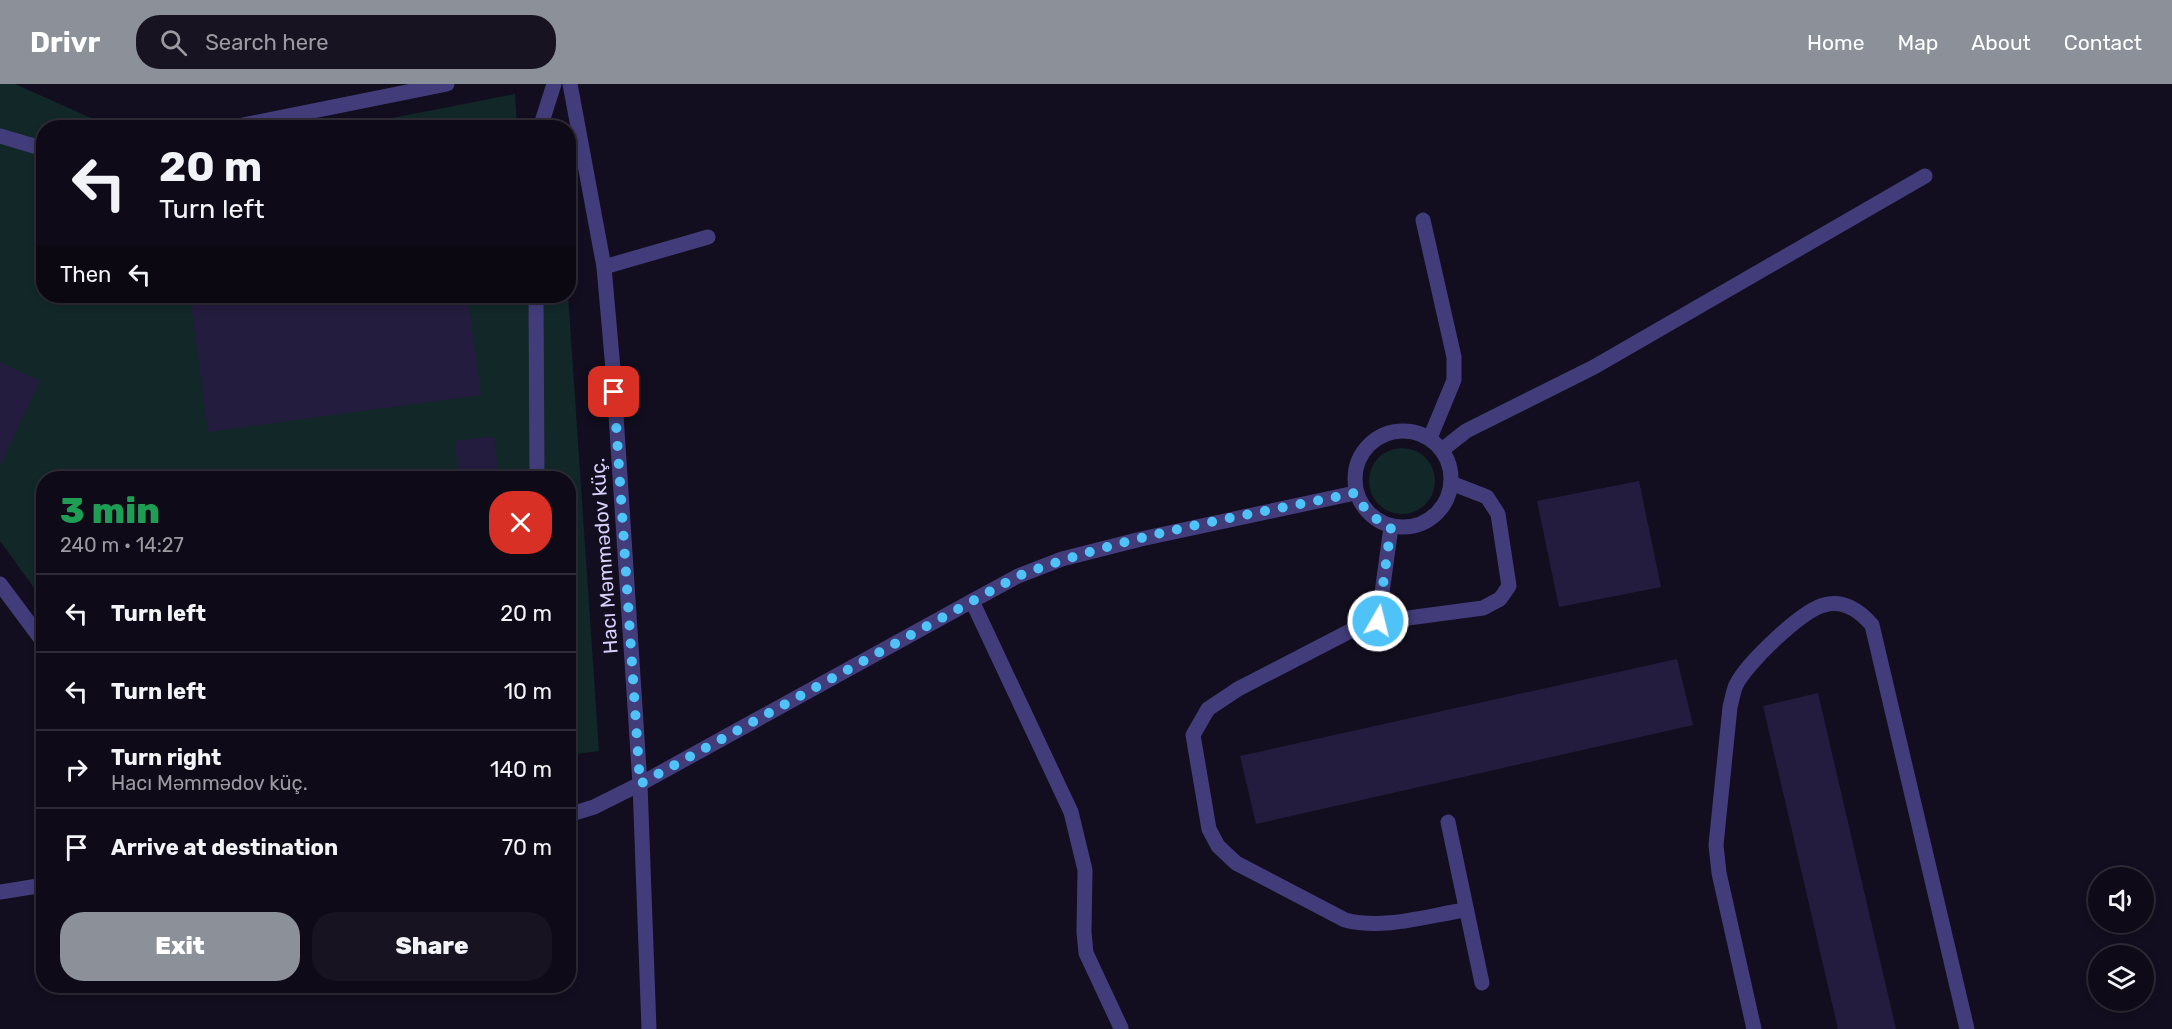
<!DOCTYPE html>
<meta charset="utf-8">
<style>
body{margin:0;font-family:Rubik,sans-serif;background:#171320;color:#f1f3f6;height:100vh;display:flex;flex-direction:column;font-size:22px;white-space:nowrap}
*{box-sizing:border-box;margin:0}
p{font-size:20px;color:#9b9aa1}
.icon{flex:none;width:33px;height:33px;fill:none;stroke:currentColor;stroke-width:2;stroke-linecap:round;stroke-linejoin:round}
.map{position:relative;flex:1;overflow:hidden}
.drawer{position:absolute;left:36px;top:387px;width:540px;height:522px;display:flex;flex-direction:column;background:#0e0a17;border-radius:24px;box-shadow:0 3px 9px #0003,0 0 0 2px #2e2b36}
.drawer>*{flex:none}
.hud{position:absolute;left:36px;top:36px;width:540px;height:183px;border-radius:24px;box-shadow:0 3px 9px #0003,0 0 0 2px #2e2b36;background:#0e0a17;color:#f1f3f6;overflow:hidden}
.fabs{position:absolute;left:2088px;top:783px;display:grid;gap:12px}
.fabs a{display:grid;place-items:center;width:66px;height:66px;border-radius:50%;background:#0e0a17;box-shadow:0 3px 9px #0003,0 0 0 2px #2e2b36;font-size:30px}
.pin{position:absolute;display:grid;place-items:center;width:51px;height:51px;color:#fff;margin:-26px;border-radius:12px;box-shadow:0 3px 9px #0006}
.me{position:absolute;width:66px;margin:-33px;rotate:8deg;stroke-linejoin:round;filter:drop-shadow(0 0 4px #0008)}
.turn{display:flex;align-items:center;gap:21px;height:126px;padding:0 24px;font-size:27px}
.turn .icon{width:78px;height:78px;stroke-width:2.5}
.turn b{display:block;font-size:42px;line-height:51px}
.then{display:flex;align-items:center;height:57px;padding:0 24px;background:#0003;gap:12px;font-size:22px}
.round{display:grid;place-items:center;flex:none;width:63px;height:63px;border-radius:24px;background:#171320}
.head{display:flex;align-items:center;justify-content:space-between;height:102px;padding:0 24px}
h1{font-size:36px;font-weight:800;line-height:45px;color:#1e9e55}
.cta{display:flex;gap:12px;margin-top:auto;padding:12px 24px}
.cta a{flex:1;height:69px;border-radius:24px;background:#8c9099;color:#fff;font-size:24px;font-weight:800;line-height:69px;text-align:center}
.cta a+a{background:#171320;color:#f1f3f6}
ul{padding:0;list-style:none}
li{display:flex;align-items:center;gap:18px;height:78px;padding:0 24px;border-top:2px solid #2e2b36}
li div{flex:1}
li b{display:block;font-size:22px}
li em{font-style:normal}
header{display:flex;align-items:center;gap:36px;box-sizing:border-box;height:84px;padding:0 30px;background:#8c9099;color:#fff}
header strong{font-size:28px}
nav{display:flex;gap:33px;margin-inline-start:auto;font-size:21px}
.search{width:420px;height:54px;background:#171320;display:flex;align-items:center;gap:15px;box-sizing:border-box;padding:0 21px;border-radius:24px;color:#9b9aa1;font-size:22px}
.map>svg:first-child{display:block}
.green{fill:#122828}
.building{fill:#241c3e}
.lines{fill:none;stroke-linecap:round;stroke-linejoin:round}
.lane{stroke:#423d7a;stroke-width:15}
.street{stroke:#423d7a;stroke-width:15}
.route{stroke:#4fc3f7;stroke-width:10;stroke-dasharray:0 18}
.labels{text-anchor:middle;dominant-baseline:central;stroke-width:6;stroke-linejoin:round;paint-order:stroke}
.street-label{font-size:20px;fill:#d7d0fb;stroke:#120e1f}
</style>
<header>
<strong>Drivr</strong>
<div class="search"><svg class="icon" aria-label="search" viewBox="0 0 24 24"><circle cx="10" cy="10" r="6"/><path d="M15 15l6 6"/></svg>Search here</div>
<nav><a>Home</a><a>Map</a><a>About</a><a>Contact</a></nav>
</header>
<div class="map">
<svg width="2172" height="945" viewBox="0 0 2172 945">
<rect width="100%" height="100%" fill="#120e1f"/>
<g class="green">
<polygon points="0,0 15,0 91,34 87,43 44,44 44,212 568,211 599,667 569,671 568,394 44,394 43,516 0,457"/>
<polygon points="515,10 517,43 346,43"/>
<circle cx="1402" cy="397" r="33"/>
</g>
<g class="building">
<polygon points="256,212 468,212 481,311 208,348 191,220"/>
<polygon points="0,278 40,297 0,381"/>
<polygon points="494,352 499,394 407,394 458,387 455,357"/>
<polygon points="1639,397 1661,503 1559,523 1537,417"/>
<polygon points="1677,575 1693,641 1256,740 1240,672"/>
<polygon points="1818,609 1896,945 1838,945 1763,622"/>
</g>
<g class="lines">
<g class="lane">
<polyline points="228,44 447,0"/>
<polyline points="540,44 554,0"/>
<polyline points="0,52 44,65"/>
<polyline points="1423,136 1454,273 1454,296 1430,354"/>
<polyline points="536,212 537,394"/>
<circle cx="1403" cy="395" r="48"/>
<polyline points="1442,366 1466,347 1594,283 1925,92"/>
<path d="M1391,443L1378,538L1356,544L1238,605L1208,625L1193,651L1209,745L1218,762L1236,779L1345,836C1384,846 1426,832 1465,826"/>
<polyline points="972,517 1018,492 1062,475 1141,455 1355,409"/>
<polyline points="1378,538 1483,524 1500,515 1509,502 1498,430 1487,413 1451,399"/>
<polyline points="1448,738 1482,899"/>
<path d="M1754,945L1719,789L1716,761L1730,623C1732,616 1733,608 1736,601C1746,580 1801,527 1824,521C1843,515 1860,527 1872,541L1967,945"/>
</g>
<g class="street">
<polyline points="570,0 604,183 613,285 640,700 649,945"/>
<polyline points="604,183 708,153"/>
<polyline points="0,500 44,559"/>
<polyline points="568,731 594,723 640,700 972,517 1071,728 1085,786 1084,848 1086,869 1121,944"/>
<polyline points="0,808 44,801"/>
</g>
</g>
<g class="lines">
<path class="route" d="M614,308L640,700L1018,492C1125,451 1243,432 1355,409C1364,426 1373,435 1391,443L1378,537"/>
</g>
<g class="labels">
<g class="street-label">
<text transform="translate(604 472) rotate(-94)">Hacı Məmmədov küç.</text>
</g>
</g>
</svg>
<div class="fabs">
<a><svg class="icon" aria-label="sound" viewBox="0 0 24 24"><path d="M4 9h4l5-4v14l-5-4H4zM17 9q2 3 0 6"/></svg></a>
<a><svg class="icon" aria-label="layers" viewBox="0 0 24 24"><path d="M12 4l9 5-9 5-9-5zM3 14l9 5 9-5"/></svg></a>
</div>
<div class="pin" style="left:614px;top:308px;background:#d93025"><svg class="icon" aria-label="arrive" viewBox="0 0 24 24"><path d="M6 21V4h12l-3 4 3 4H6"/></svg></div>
<svg class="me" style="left:1378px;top:537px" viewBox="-20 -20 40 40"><circle r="17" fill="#4fc3f7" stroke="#fff" stroke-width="3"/><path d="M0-11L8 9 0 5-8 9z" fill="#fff"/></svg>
<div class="hud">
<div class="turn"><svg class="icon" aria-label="left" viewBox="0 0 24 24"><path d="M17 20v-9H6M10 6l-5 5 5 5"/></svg><div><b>20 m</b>Turn left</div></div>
<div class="then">Then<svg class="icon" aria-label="left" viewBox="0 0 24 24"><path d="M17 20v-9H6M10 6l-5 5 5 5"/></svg></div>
</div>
<section class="drawer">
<div class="head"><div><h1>3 min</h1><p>240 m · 14:27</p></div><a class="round" style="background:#d93025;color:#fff"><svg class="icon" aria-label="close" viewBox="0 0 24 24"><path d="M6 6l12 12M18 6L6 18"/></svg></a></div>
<ul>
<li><svg class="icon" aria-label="left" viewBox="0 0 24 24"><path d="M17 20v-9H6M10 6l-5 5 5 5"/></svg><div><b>Turn left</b></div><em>20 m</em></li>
<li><svg class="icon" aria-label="left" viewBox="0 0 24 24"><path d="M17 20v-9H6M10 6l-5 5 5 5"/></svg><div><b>Turn left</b></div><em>10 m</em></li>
<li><svg class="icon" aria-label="right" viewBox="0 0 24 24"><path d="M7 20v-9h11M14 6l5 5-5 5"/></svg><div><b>Turn right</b><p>Hacı Məmmədov küç.</p></div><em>140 m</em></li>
<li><svg class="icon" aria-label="arrive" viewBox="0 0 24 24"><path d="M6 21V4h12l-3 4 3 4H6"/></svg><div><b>Arrive at destination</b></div><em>70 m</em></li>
</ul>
<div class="cta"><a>Exit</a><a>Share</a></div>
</section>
</div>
